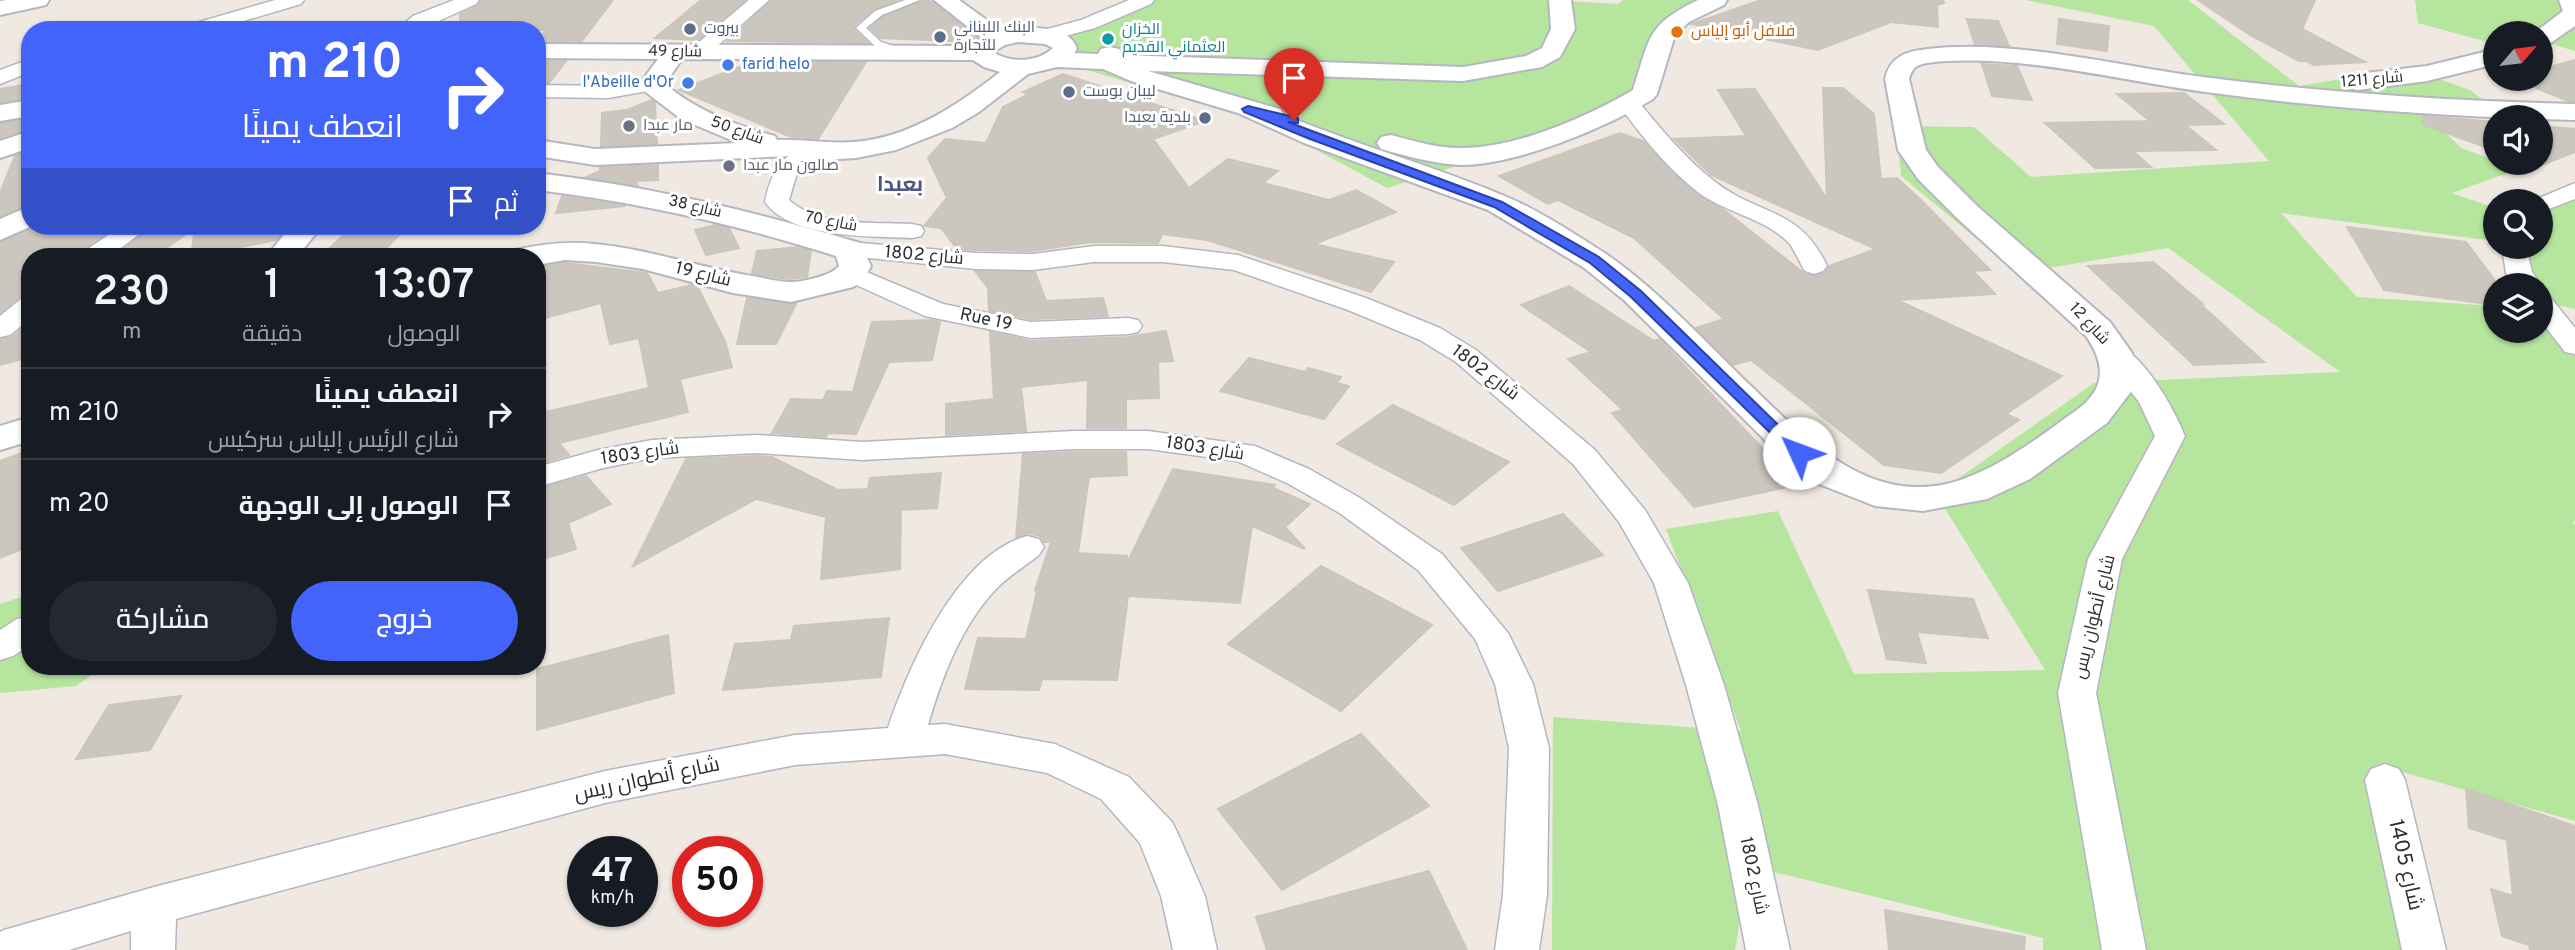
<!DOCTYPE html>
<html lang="ar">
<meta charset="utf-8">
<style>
body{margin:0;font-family:Overpass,Cairo,sans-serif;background:#242831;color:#f1f3f6;direction:rtl;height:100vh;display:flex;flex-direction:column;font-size:26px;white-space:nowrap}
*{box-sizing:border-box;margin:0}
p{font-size:23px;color:#9ea1a6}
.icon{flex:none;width:38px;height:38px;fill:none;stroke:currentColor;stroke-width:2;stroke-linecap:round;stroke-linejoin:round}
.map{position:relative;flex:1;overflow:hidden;direction:ltr}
.drawer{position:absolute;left:21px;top:248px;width:525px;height:427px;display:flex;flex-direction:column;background:#171b24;border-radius:28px;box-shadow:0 2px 5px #0004;direction:rtl}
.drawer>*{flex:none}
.hud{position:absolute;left:21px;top:21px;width:525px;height:214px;border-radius:28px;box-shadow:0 2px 5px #0004;direction:rtl;background:#4264fb;color:#fff;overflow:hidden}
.needle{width:46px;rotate:62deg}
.controls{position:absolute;left:2483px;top:21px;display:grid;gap:14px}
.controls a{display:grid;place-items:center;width:70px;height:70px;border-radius:50%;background:#171b24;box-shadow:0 2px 5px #0004;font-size:35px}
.speed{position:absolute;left:567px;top:836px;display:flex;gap:14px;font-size:35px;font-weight:700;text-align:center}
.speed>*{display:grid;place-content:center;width:91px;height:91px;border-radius:50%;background:#171b24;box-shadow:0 2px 5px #0004;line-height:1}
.speed small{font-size:18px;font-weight:400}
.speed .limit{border:10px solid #d22;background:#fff;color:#111}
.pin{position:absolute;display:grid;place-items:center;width:60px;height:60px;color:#fff;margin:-72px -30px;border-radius:50% 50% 50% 0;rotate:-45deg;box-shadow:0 0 7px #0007}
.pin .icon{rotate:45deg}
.me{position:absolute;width:77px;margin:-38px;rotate:313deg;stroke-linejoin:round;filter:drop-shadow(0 0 5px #0008)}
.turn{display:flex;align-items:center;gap:24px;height:147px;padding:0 28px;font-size:32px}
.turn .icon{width:91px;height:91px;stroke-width:2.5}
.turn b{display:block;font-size:49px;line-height:60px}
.then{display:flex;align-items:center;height:66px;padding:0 28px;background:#0003;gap:14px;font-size:26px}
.eta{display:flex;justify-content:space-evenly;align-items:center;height:119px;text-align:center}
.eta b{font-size:42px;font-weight:600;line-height:49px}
.cta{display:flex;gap:14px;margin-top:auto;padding:14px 28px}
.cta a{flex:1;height:80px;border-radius:42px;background:#4264fb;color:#fff;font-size:28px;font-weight:600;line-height:80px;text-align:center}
.cta a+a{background:#242831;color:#f1f3f6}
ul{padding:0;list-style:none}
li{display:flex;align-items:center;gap:21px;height:91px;padding:0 28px;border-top:2px solid #363941}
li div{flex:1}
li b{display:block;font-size:26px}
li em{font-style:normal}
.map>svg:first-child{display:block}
.green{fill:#b6e59e}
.building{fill:#cbc7bf;stroke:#cbc5ba;stroke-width:2}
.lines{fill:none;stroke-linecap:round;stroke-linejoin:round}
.lane-casing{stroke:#b4b7c1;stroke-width:3}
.street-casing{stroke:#b4b7c1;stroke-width:3}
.secondary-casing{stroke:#b4b7c1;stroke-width:4}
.lane{fill:#fff;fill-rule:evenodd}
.street{fill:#fff;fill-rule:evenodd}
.secondary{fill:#fff;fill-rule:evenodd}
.route{fill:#4264fb;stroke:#2b41a3;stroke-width:2}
.service-dot{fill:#5c6f8a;stroke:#fff;stroke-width:2.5}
.food-dot{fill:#e8710a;stroke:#fff;stroke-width:2.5}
.culture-dot{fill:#0f9aa8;stroke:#fff;stroke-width:2.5}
.shop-dot{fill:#3f7fe0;stroke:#fff;stroke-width:2.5}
.worship-dot{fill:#6b7280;stroke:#fff;stroke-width:2.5}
.labels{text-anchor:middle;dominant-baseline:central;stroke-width:6;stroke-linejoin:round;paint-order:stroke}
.far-service-label{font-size:16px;fill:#4e5e75;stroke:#fff;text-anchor:start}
.far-culture-label{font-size:16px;fill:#0d838f;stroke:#fff;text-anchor:start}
.far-food-label{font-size:16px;fill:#c56008;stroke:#fff;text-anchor:start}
.far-street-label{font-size:16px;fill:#2e2e2e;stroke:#fff}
.far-shop-label{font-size:16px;fill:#366cbe;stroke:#fff;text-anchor:start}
.far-worship-label{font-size:16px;fill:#5b616d;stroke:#fff;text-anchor:start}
.street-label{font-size:18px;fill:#2e2e2e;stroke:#fff}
.far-district-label{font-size:21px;font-weight:bold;fill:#4d5680;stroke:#fff}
.near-street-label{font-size:21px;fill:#2e2e2e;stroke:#fff}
</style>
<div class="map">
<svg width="2575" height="950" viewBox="0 0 2575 950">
<rect width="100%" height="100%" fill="#efe9e1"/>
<g class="green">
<polygon points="1133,0 1551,0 1618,4 1623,0 1706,0 1653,58 1614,116 1387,188 1268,124 1060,62 1057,34"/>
<polygon points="2025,0 2188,0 2299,86 2408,68 2470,90 2499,113 2421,108 2461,148 2519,169 2452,193 2495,208 2495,244 2494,241 2281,213 2357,297 2495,306 2496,331 2541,331 2541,322 2575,354 2575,519 2573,523 2575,525 2575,821 2381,766 2415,950 2043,950 2043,938 1749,866 1735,950 1552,950 1553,717 1741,731 1666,529 1778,511 1854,674 2045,670 1936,494 2094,383 2340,372 2168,248 2018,273 1901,176 1896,126 1974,127 2031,177 2269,161 2154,26"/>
<polygon points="2415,0 2575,0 2575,51 2541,41 2541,33 2496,33 2495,44 2418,23"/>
<polygon points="2575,197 2575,309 2541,302 2541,285 2522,285 2497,247 2541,247 2541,206"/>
<polygon points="30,594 30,667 103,667 76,686 0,693 0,604"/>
</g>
<g class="building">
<polygon points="482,0 613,0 581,42 537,41 546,30 461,30 460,14 477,6"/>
<polygon points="701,0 745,0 698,40 655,38"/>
<polygon points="772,0 897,0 874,9 854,26 854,30 868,43 727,41"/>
<polygon points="922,0 929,0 978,38 974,42 881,38 870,28 883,17"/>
<polygon points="1761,0 1943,0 1944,3 1937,5 1938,27 1891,22 1818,50 1692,24"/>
<polygon points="2198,0 2315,0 2302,29 2365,62 2314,65 2306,61 2299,61 2250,35"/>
<polygon points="1967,19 1998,21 2009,46 1975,45"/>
<polygon points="2059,19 2109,26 2107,51 2057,44"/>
<polygon points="2575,60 2575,101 2568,101 2514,79 2541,79 2541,69"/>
<polygon points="537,61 566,61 549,83 537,82"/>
<polygon points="752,62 866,62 818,139 791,137 679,90"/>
<polygon points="1982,64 2017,66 2032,100 1992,96"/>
<polygon points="1063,74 1205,121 1153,139 1189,188 1228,159 1278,171 1263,183 1329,200 1356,190 1396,212 1314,244 1394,262 1371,292 1207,240 1162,234 1158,243 1091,242 1033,251 976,250 957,249 941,228 924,226 947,198 928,158 945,139 986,143 1003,107 1029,94 1023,92"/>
<polygon points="30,84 30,97 0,102 0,89"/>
<polygon points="1823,88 1843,88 1874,114 1881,179 1897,178 1920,199 1990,270 1973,271 1995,294 1897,300 2062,376 2006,414 2019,420 1941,473 1884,465 1751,360 1733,365 1696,328 1724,319 1634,238 1558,200 1548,204 1499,176 1620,133 1643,141 1697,195 1724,210 1805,274 1815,276 1825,273 1829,266 1876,249 1711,175 1674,139 1746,136 1718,90 1755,89 1827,199"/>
<polygon points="2184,93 2224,124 2185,125 2216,150 2133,151 2151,167 2095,168 2045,123 2150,121 2117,94"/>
<polygon points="652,100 655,103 657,144 601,146 602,113 627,110"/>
<polygon points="2424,116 2496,122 2496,151 2422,124"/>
<polygon points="30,119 30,129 0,138 0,123"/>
<polygon points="2541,126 2575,129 2575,152 2539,166 2529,163 2541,163"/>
<polygon points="30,151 30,204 0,216 0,193 15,156"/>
<polygon points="658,165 658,180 636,181 638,186 586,177 600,171 600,167"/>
<polygon points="562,196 613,204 625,206 556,213"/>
<polygon points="715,225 729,228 739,248 706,255 695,230"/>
<polygon points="34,226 118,226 82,250 76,257 30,257 30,288 0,313 0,242"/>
<polygon points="152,226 283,226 284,231 276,240 191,257 195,228 153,257 113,257"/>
<polygon points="2347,227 2466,242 2496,282 2496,305 2384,290"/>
<polygon points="351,228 406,228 377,257 320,257"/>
<polygon points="799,247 811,251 807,277 786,279 752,273 757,251"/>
<polygon points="2153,262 2203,304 2200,304 2264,362 2194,365 2088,266"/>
<polygon points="565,263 647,273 658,293 692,285 697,286 725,341 732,367 680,379 688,412 559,443 569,455 537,464 537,414 649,388 639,338 610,344 601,303 537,320 537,268"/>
<polygon points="975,271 1035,272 1046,301 1103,298 1108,316 1031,319 989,311 988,288"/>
<polygon points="1569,286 1654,341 1659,339 1797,485 1694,507 1612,413 1623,410 1568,359 1591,352 1521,305"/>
<polygon points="747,298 796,304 776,344 737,344"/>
<polygon points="932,320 940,322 932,360 889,362 856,434 828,433 826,437 772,433 791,399 823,400 827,391 853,392 872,322"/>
<polygon points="25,327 30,334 30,357 0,365 0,339 12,337"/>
<polygon points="1166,331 1173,361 1158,362 1159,398 1126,399 1126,428 1087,428 1088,380 1021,387 1026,431 946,435 946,404 994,399 990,332 1031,341 1128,337"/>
<polygon points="1249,358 1305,372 1308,368 1341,377 1337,383 1349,386 1324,419 1220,391"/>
<polygon points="1393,405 1509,462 1454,505 1337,444"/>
<polygon points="30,450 30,546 0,558 0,461"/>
<polygon points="1074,452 1126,452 1127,475 1089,477 1078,553 1127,556 1127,563 1173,469 1275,485 1273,488 1310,504 1285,527 1305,549 1252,526 1240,603 1128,596 1117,680 1042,679 1039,690 965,689 978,638 1026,639 1037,591 1035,590 1051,542 1044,542 1040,536 1028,533 1016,538 1023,454"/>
<polygon points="757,456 772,457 838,490 868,489 870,478 941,473 937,508 901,510 900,569 821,579 826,517 756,499 633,566 686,459"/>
<polygon points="586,476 611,504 568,523 576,549 537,561 537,489"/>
<polygon points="1563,514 1603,555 1498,591 1461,548"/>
<polygon points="1321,566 1432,625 1341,711 1228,644"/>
<polygon points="1868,590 1973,599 1988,638 1917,632 1926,663 1887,659"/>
<polygon points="889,618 881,677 723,690 735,644 791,640 794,626"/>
<polygon points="668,635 674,693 537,730 537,669"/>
<polygon points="181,696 150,750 76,759 109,705"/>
<polygon points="1361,734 1429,806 1282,890 1218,809"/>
<polygon points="2466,789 2575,826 2575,950 2530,950 2529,945 2502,936 2491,889 2513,896 2507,840 2469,828"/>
<polygon points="1429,871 1467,950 1267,950 1256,917"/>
<polygon points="1885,910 2025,937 2024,950 1889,950"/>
</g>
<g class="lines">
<g class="lane-casing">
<polygon id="lane" points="905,0 920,0 882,15 866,28 881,42 906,50 906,54 875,46 856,28 875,11"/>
</g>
<g class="street-casing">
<g id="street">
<polygon points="275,0 304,0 301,4 213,30 183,30 185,26"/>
<polygon points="454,0 479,0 476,4 419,30 397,30 413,16"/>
<polygon points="749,0 769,0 706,56 692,56 689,52 692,48"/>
<polygon points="1129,0 1154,0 1151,4 1095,28 1043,42 1033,36 1036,32 1081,20"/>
<polygon points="30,59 30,72 0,84 0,70"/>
<polygon points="652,79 659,81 662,85 659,89 608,98 537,97 537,85 608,86"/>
<path d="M1629,97L1636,99C1660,127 1684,158 1714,181C1758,216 1800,207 1827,266L1823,271L1814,274L1805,271C1799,262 1796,252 1789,243C1765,218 1726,213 1699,193C1668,169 1640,135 1618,103L1622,99Z"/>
<path d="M811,145L819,147L822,152L797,173L789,200C819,227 874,222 912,224L921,226L924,231L921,236L912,238C871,236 791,239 765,202C770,175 782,152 811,145Z"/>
<polygon points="2575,183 2575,199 2541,212 2541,201 2532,201"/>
<polygon points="122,226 150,226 109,257 79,257 83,252"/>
<polygon points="849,242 976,253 1033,254 1094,246 1163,246 1238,255 1366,298 1440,328 1476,350 1595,450 1645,510 1688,583 1724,685 1758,805 1790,950 1746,950 1718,805 1686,685 1654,583 1619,522 1573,464 1456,362 1420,340 1348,310 1234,270 1163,262 1094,262 1033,270 976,269 840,255 836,250 840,245"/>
<polygon points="2502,247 2526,247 2532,272 2541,285 2515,285 2506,273"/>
<polygon points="852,266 943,304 1031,322 1128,318 1138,320 1142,326 1138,332 1128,334 1031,338 925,316 843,279 839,274 843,269"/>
<polygon points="2541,295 2550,297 2575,328 2575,354 2565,352 2541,321"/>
<polygon points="30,297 30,319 10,335 0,337 0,316 21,299"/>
<path d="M2115,345C2142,351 2175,410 2185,436L2122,559L2096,693L2146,950H2102L2058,693L2088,559L2155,436L2139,402L2101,353L2105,347Z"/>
<polygon points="1074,431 1148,431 1255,446 1309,469 1360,498 1442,554 1508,633 1533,684 1549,748 1547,895 1539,950 1495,950 1503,895 1509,748 1495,684 1475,639 1418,570 1338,512 1287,483 1237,461 1148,449 1074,449 862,460 757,453 652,458 603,468 537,487 537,467 598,450 652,440 757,435 862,442"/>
<path d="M1027,536L1039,539L1044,547L1039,555C1025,566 1009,576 996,589C961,626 942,677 928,725L945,724L1055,744L1129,777L1172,822L1178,834L1205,896L1217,950H1173L1161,896L1140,843L1101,799L1047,773L945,754L795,765L605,803L176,919L175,950H131V931L69,950H0V932L4,930L154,887L605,771L795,735L888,728C909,666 957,555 1027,536Z"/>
<polygon points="30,616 30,645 13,656 0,660 0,630 17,619"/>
<polygon points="2385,764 2399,769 2405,780 2446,950 2402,950 2365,780 2371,769"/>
</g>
</g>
<g class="secondary-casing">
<g id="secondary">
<polygon points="6,0 49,0 46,5 0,15 0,1"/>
<path d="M934,0H959L1002,31C1023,27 1070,23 1077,49L1074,53L1098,54L1101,49L1110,47L1119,49L1122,55L1463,67L1526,56L1542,48L1551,29L1549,0H1571L1575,29L1560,57L1542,67L1463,81L1148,71L1280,109L1284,115C1357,145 1434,166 1507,197C1540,211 1573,233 1603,252C1658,289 1705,342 1752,387C1811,444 1876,512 1966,478C2006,463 2039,437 2074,412C2105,391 2107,366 2086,336L1957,218L1918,179L1898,150L1885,79C1890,56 1907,51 1928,49C2014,39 2118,66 2203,77C2327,93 2451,101 2575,104V120C2455,117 2329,109 2206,92C2120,81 2013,52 1927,63C1916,65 1912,68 1909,79L1926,150L1938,167L1977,206L2110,322L2132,353L2136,374L2133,389L2107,423L2030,479L1987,499L1923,511L1875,506L1819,484L1786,461L1625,301L1583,267L1488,210L1304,143L1238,113L1131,81L1103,69L1057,67L1028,74L979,112L952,128L896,150L856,158L824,160L789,156L595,165L537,156V140L595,149L738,143L681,119L643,90L639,85L658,59L537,58V44L973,46L982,38ZM1018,42L1045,44L1053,48C1038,62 1014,63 996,54L995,51L1005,45ZM682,59L973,60L984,67L1000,72C958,105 909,138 854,142C828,144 803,139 777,140L775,136C735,125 697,111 665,84Z"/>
<path d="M1698,0H1727L1724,5L1689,22L1675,35L1657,94L1653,99C1605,128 1517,165 1461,165C1434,164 1407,156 1381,149L1377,143L1381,137L1391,135C1414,141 1436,148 1460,148C1514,149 1587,117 1633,90C1650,38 1646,25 1698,0Z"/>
<polygon points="2559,0 2575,0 2575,26 2549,44 2541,46 2541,33 2534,33 2563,11"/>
<polygon points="2496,49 2496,64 2427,81 2357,90 2348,87 2344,82 2348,77 2357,74 2427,66"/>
<polygon points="30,100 30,116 0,121 0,105"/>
<polygon points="30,131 30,148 0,158 0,141"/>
<path d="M537,173C647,186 754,211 860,243L871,266L863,281L853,287L791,302L733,293L643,269L596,262L565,260L537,265V257H511L515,250C542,244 568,241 595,244C650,249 703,269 758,277C768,279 779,282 790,282C803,282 831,276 839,266L836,256C738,225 639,202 537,190Z"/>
<polygon points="30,206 30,226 32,226 0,240 0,219"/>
<polygon points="291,226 322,226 297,257 266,257"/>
<polygon points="30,417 30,441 0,450 0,426"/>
</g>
</g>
<use href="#lane" class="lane"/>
<use href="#street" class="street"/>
<use href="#secondary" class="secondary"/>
</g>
<polygon class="route" points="1248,106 1298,118 1298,123 1288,122 1502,202 1599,257 1641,291 1807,453 1799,458 1794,456 1631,297 1590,263 1494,207 1310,139 1244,112 1242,109"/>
<g class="service-dot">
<circle cx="690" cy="29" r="7"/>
<circle cx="940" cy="37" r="7"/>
<circle cx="1069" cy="92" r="7"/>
<circle cx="1205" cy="118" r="7"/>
</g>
<circle class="food-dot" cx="1677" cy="32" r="7"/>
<circle class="culture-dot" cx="1108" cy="39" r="7"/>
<g class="shop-dot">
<circle cx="728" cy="65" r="7"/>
<circle cx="688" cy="83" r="7"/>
</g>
<g class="worship-dot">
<circle cx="629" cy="126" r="7"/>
<circle cx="729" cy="166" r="7"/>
</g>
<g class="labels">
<g class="far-service-label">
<text x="954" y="28">البنك اللبناني<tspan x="954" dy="18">للتجارة</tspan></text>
<text x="704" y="29">بيروت</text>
<text x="1083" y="92">ليبان بوست</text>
<text x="1191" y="118" text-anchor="end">بلدية بعبدا</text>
</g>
<g class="far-culture-label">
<text x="1122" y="30">الخزان<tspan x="1122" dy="18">العثماني القديم</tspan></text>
</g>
<g class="far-food-label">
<text x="1691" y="32">فلافل أبو إلياس</text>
</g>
<g class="far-street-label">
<text transform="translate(675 52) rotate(1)">شارع 49</text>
<text transform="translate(2372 80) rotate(-5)">شارع 1211</text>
<text transform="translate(737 131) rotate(20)">شارع 50</text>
<text transform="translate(695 207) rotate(13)">شارع 38</text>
<text transform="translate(831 222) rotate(11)">شارع 70</text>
<text transform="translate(2089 324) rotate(47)">شارع 12</text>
</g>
<g class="far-shop-label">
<text x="742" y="65">farid helo</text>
<text x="674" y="83" text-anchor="end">l'Abeille d'Or</text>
</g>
<g class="far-worship-label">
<text x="643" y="126">مار عبدا</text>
<text x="743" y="166">صالون مار عبدا</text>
</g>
<g class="street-label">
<text transform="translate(924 256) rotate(5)">شارع 1802</text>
<text transform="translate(703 275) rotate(14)">شارع 19</text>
<text transform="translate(986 320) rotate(12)">Rue 19</text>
<text transform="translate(1485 373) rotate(37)">شارع 1802</text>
<text transform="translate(1205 449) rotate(9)">شارع 1803</text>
<text transform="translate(640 454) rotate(-8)">شارع 1803</text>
<text transform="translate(2095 617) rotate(-76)">شارع أنطوان ريس</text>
<text transform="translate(1753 876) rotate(78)">شارع 1802</text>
</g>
<g class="far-district-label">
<text x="900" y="185">بعبدا</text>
</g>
<g class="near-street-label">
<text transform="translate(647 780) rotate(-12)">شارع أنطوان ريس</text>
<text transform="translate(2405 865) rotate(77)">شارع 1405</text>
</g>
</g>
</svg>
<div class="controls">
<a><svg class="needle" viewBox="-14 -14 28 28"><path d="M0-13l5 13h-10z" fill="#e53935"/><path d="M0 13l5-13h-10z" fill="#9ea1a6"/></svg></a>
<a><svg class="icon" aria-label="sound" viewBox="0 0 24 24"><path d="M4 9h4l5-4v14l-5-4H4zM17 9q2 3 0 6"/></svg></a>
<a><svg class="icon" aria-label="search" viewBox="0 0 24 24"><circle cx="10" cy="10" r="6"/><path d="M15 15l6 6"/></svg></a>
<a><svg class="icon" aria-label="layers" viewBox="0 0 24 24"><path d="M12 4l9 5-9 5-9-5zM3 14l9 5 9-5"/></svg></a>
</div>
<div class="speed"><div>47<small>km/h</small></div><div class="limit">50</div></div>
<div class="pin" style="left:1294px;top:120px;background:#d93025"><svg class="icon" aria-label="arrive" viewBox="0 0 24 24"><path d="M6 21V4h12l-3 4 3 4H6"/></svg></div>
<svg class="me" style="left:1799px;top:453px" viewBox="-20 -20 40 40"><circle r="19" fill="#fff"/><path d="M0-13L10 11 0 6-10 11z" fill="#4264fb"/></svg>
<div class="hud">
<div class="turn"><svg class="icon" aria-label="right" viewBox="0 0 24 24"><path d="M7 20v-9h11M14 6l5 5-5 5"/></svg><div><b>210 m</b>انعطف يمينًا</div></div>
<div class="then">ثم<svg class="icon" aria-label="arrive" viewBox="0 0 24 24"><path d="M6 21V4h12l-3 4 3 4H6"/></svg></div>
</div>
<section class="drawer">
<div class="eta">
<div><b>13:07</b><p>الوصول</p></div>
<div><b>1</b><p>دقيقة</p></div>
<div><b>230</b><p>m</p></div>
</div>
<ul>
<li><svg class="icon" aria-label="right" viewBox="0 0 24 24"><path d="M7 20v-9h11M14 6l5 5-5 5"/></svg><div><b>انعطف يمينًا</b><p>شارع الرئيس إلياس سركيس</p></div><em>210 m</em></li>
<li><svg class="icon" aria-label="arrive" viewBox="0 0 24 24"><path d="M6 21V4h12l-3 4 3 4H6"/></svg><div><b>الوصول إلى الوجهة</b></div><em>20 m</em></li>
</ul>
<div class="cta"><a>خروج</a><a>مشاركة</a></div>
</section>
</div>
